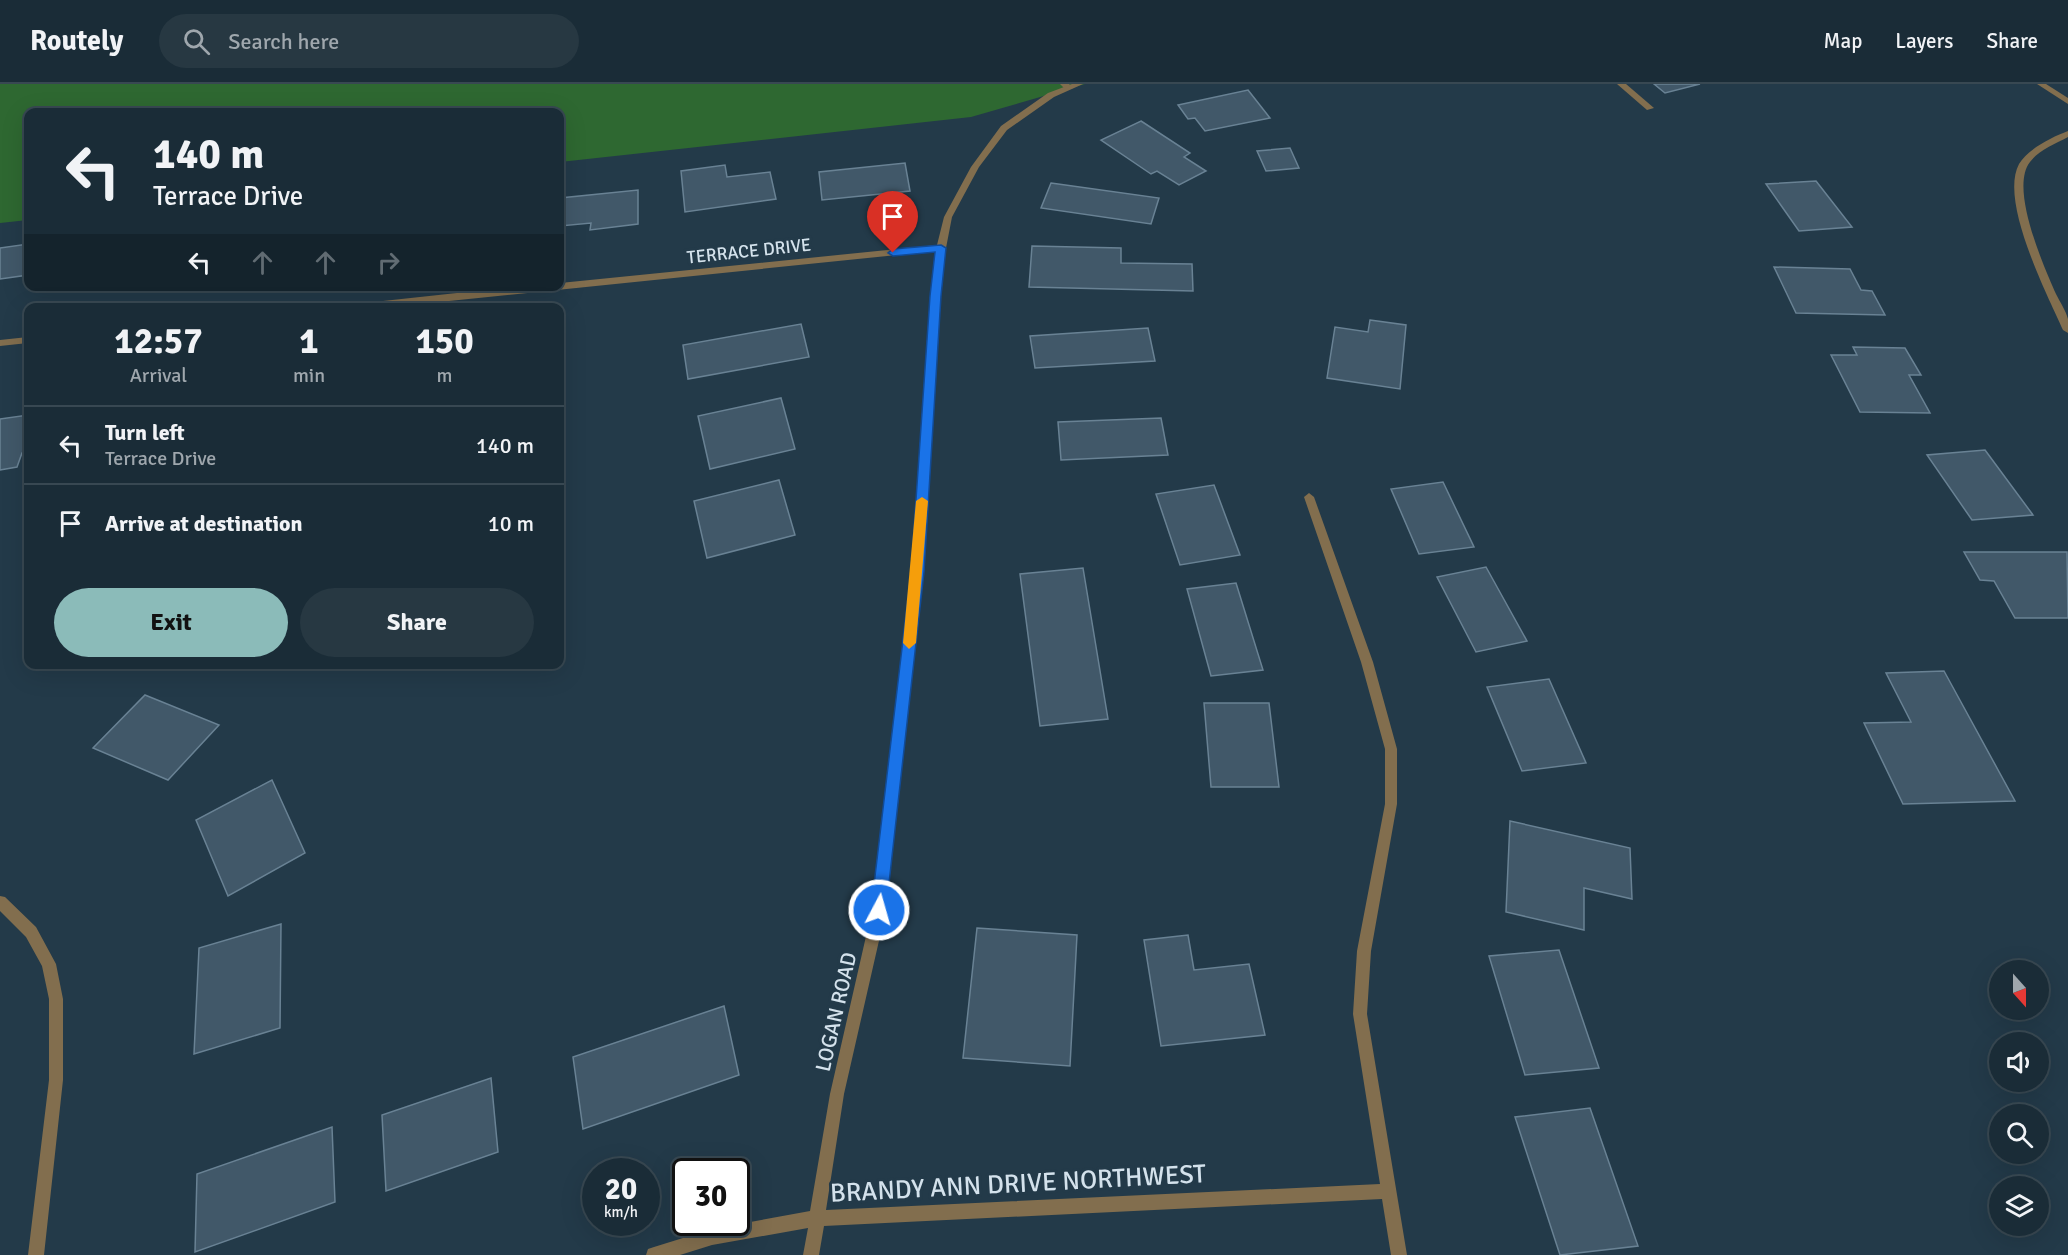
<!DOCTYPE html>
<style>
body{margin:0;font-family:Signika,sans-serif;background:#273842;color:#f1f3f6;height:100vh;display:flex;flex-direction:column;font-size:22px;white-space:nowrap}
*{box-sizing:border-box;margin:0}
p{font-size:20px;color:#9fa7ad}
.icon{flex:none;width:33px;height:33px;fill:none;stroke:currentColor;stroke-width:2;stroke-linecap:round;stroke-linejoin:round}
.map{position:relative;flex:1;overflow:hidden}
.sheet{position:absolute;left:24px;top:219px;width:540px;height:366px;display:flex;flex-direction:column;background:#1a2c37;border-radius:12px;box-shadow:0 6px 24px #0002,0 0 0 2px #384852}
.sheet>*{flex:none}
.hud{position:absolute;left:24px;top:24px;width:540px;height:183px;border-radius:12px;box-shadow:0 6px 24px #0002,0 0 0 2px #384852;background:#1a2c37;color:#f1f3f6;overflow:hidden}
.needle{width:39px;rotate:159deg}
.tools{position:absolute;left:1989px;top:876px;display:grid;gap:12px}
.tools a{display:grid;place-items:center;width:60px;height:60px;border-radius:50%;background:#1a2c37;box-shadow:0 6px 24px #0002,0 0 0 2px #384852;font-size:30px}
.speed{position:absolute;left:582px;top:1074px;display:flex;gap:12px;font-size:30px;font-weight:700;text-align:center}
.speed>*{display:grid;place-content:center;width:78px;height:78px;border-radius:50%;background:#1a2c37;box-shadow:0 6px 24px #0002,0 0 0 2px #384852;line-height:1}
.speed small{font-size:15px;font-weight:400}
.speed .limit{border:3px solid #111;border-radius:9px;background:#fff;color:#111}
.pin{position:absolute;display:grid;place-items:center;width:51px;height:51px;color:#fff;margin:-62px -26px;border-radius:50% 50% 50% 0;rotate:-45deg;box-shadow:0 0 6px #0007}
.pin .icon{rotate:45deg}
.me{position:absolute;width:66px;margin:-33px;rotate:6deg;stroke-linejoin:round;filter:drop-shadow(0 0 4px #0008)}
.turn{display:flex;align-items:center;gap:21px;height:126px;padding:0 30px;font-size:27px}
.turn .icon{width:78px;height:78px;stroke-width:2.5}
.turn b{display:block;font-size:42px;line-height:51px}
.lanes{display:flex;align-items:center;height:57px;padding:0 30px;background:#0003;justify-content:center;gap:30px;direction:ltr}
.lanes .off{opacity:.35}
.eta{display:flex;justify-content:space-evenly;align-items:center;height:102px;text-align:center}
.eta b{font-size:36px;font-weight:700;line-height:42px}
.action{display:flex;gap:12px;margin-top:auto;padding:12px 30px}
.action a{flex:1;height:69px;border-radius:36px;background:#8bbbb9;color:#111;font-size:24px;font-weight:700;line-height:69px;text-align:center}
.action a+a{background:#273842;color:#f1f3f6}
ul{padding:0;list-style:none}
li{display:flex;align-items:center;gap:18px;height:78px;padding:0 30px;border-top:2px solid #384852}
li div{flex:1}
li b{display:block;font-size:22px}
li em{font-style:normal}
header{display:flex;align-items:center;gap:36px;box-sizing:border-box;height:84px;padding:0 30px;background:#1a2c37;border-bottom:2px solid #384852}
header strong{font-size:28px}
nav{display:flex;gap:33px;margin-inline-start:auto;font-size:21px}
.search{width:420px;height:54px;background:#273842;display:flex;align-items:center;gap:15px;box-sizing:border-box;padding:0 21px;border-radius:33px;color:#9fa7ad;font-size:22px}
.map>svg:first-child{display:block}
.green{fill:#2e6831}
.building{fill:#415869;stroke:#698294;stroke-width:1.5}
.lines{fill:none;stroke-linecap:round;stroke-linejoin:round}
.service{fill:#826e4e;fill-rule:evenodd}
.minor{fill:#826e4e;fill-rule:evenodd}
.tertiary{fill:#826e4e;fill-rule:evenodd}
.route{fill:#1a73e8;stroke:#114b97;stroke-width:1.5}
.slow{fill:#f59e0b}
.labels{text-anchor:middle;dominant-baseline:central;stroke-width:6;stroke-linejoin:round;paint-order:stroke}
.far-street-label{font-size:18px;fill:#d4e2ec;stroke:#233a49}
.street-label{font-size:21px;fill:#d4e2ec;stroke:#233a49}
.near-street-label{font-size:26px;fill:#d4e2ec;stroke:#233a49}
</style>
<header>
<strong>Routely</strong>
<div class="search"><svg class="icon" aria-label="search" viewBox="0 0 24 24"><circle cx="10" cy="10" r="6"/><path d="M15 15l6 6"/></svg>Search here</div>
<nav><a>Map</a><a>Layers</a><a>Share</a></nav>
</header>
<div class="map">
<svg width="2068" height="1171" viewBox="0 0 2068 1171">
<rect width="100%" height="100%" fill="#233a49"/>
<polygon class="green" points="0,0 1085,0 971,33 560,78 560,28 28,28 28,136 0,139"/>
<g class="building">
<polygon points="1654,0 1700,0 1665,9"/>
<polygon points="1248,6 1270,34 1205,47 1195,34 1188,35 1178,21"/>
<polygon points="1141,37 1190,69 1184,73 1206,87 1179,101 1157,87 1151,90 1101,56"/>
<polygon points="1290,64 1299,84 1266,87 1257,67"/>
<polygon points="905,79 910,107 822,116 819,88"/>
<polygon points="725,81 727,93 770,88 776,115 685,128 681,87"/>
<polygon points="1816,97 1852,143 1799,147 1766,100"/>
<polygon points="1051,99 1159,114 1151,140 1041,124"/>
<polygon points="638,106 638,140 590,146 591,139 560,142 560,114"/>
<polygon points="28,160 28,191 0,195 0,164"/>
<polygon points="1032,162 1121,164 1121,179 1192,180 1193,207 1029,203"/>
<polygon points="1774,183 1850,185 1861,206 1872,207 1885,231 1796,229"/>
<polygon points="1370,236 1406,241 1400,305 1327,294 1335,243 1368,248"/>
<polygon points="801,240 809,273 688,295 683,261"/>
<polygon points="1148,244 1155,277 1035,284 1030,252"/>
<polygon points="1853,263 1905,264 1921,291 1909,291 1930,329 1860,328 1831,271 1857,271"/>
<polygon points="781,314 795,365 710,385 698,332"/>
<polygon points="28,331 28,368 22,369 17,383 0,386 0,335"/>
<polygon points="1161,334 1168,371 1061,376 1058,338"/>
<polygon points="1985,366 2033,431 1972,436 1927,371"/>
<polygon points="779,396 795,451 707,474 694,417"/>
<polygon points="1443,398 1474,463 1419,470 1391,405"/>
<polygon points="1214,401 1240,471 1180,481 1156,410"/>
<polygon points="1964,468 2067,468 2068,534 2015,534 1994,497 1980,496"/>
<polygon points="1486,483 1527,557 1476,568 1437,493"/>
<polygon points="1083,484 1108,635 1040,642 1020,490"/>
<polygon points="1236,499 1263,586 1211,592 1187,505"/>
<polygon points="1944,587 2015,717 1903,720 1864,639 1911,638 1886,589"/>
<polygon points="1549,595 1586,679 1522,687 1487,603"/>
<polygon points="145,611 219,641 168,696 93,664"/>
<polygon points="1204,619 1269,619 1279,703 1211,703"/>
<polygon points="272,696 305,769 228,812 196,736"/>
<polygon points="1510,737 1630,764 1632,815 1584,804 1584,846 1506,828"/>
<polygon points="281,840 280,944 194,970 199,864"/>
<polygon points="977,844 1077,851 1070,982 963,974"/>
<polygon points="1188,851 1194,886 1249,880 1265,951 1161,962 1144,856"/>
<polygon points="1559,866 1599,984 1525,991 1489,872"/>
<polygon points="724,922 739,991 583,1045 573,973"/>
<polygon points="491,994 498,1068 386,1107 382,1031"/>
<polygon points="1590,1024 1638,1162 1560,1171 1515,1033"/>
<polygon points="332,1043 335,1118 195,1168 197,1090"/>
</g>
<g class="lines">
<g class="service">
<polygon points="1060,0 1069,0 1073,4 1066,6"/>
<polygon points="1617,0 1626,0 1654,24 1647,26"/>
</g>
<g class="minor">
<polygon points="1072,0 1083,0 1054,13 1007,46 979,83 952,133 946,164 940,212 923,488 886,826 844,1010 826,1126 1380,1100 1353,930 1357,867 1385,720 1385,665 1361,578 1304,413 1309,409 1314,413 1373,578 1397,665 1397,720 1371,867 1367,930 1407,1171 1391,1171 1382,1115 824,1142 819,1171 803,1171 808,1144 712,1161 680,1171 646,1171 648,1165 654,1163 712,1145 810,1127 830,1010 872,826 911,488 930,212 936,167 381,224 342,224 346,221 521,202 560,202 560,199 937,161 944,133 971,83 1001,42 1048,9"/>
<path d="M2068,47V53C2055,60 2039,66 2030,78C2009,104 2044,183 2056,210C2060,218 2066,227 2068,235C2068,240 2068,245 2068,249L2063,246C2047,210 1999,117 2019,80C2028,65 2052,53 2068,47Z"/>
<polygon points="28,253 28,259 0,262 0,256"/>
<polygon points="0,812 5,813 36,843 56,880 63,915 63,996 44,1171 28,1171 49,996 49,915 42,882 26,853 0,827"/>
</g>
<polygon class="tertiary" points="2037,0 2046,0 2068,14 2068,20"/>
</g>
<polygon class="route" points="941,161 946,164 941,212 924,488 886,826 884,831 879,834 873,831 871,826 911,488 930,212 935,168 893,172 888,169 893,165"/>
<polygon class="slow" points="922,413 928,417 916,559 909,565 903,559 916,417"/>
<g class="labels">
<g class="far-street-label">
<text transform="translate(749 167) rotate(-6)">TERRACE DRIVE</text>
</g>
<g class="street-label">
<text transform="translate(836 928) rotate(-77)">LOGAN ROAD</text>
</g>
<g class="near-street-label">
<text transform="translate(1018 1100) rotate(-3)">BRANDY ANN DRIVE NORTHWEST</text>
</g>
</g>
</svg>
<div class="tools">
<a><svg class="needle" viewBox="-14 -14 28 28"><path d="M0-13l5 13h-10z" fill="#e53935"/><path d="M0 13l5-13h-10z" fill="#9fa7ad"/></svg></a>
<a><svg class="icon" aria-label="sound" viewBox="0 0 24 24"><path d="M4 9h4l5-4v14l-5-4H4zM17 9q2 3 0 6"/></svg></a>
<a><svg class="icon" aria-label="search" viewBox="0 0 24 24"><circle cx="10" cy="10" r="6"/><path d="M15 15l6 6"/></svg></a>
<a><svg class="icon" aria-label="layers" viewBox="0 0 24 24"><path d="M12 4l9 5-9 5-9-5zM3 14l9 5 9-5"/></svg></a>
</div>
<div class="speed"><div>20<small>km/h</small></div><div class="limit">30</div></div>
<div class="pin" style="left:893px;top:169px;background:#d93025"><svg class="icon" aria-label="arrive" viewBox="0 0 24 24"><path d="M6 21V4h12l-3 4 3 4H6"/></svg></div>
<svg class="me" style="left:879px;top:826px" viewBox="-20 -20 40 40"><circle r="17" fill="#1a73e8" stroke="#fff" stroke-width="3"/><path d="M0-11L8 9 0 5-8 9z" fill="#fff"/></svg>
<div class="hud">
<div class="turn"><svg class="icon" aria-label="left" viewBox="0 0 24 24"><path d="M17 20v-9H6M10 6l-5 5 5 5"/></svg><div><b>140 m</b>Terrace Drive</div></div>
<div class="lanes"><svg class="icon" aria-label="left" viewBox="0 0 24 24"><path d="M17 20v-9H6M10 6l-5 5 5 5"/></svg><svg class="icon off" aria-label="ahead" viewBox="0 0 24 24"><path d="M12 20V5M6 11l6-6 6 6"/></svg><svg class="icon off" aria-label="ahead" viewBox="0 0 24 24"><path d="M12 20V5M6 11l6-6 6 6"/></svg><svg class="icon off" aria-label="right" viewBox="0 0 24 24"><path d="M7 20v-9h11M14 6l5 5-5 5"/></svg></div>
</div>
<section class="sheet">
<div class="eta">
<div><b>12:57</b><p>Arrival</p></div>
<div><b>1</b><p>min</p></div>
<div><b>150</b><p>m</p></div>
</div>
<ul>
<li><svg class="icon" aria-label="left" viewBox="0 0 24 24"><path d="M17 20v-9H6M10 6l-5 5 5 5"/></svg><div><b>Turn left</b><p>Terrace Drive</p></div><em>140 m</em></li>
<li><svg class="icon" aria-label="arrive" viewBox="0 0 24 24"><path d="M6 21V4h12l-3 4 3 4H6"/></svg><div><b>Arrive at destination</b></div><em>10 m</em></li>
</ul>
<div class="action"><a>Exit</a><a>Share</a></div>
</section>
</div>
